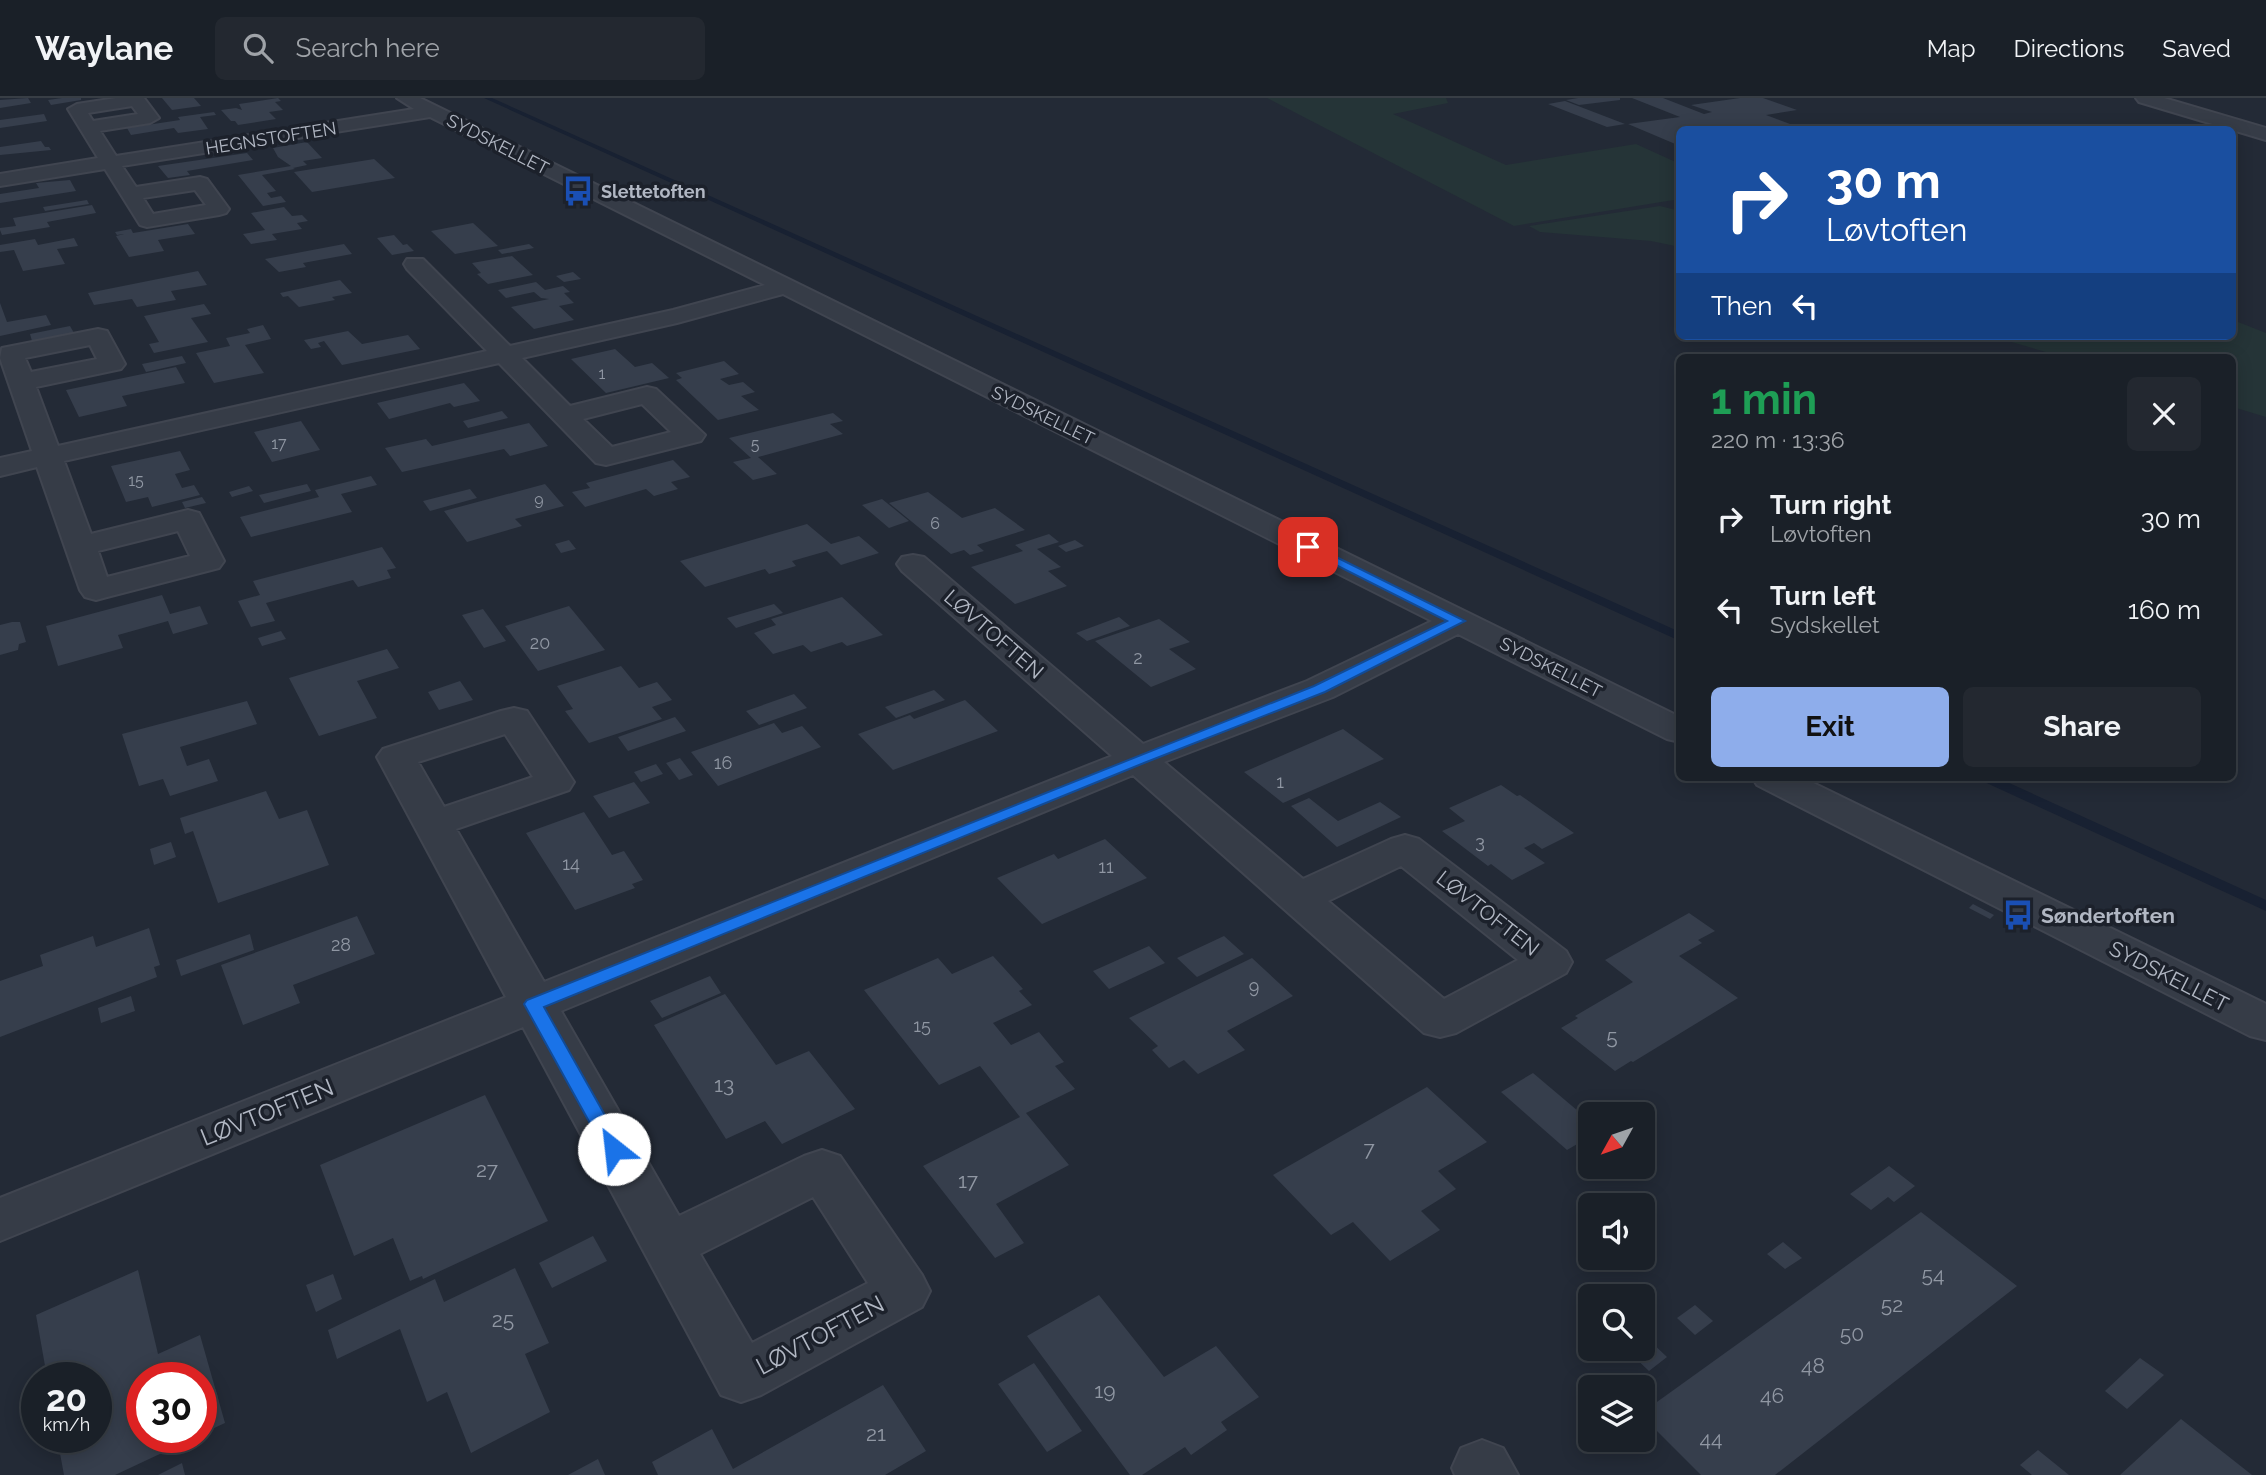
<!DOCTYPE html>
<meta charset="utf-8">
<style>
body{margin:0;font-family:Raleway,sans-serif;background:#232830;color:#f1f3f6;height:100vh;display:flex;flex-direction:column;font-size:26px;white-space:nowrap}
*{box-sizing:border-box;margin:0}
p{font-size:23px;color:#9fa3a8}
.icon{flex:none;width:38px;height:38px;fill:none;stroke:currentColor;stroke-width:2;stroke-linecap:round;stroke-linejoin:round}
.map{position:relative;flex:1;overflow:hidden}
.panel{position:absolute;left:1676px;top:256px;width:560px;height:427px;display:flex;flex-direction:column;background:#1a2028;border-radius:10px;box-shadow:0 4px 18px #0003,0 0 0 2px #383e45}
.panel>*{flex:none}
.banner{position:absolute;left:1676px;top:28px;width:560px;height:214px;border-radius:10px;box-shadow:0 4px 18px #0003,0 0 0 2px #383e45;background:#1a4fa0;color:#fff;overflow:hidden}
.needle{width:46px;rotate:230deg}
.controls{position:absolute;left:1578px;top:1004px;display:grid;gap:14px}
.controls a{display:grid;place-items:center;width:77px;height:77px;border-radius:10px;background:#1a2028;box-shadow:0 4px 18px #0003,0 0 0 2px #383e45;font-size:35px}
.speed{position:absolute;left:21px;top:1264px;display:flex;gap:14px;font-size:35px;font-weight:700;text-align:center}
.speed>*{display:grid;place-content:center;width:91px;height:91px;border-radius:50%;background:#1a2028;box-shadow:0 4px 18px #0003,0 0 0 2px #383e45;line-height:1}
.speed small{font-size:18px;font-weight:400}
.speed .limit{border:10px solid #d22;background:#fff;color:#111}
.pin{position:absolute;display:grid;place-items:center;width:60px;height:60px;color:#fff;margin:-30px;border-radius:14px;box-shadow:0 4px 10px #0006}
.me{position:absolute;width:77px;margin:-38px;rotate:331deg;stroke-linejoin:round;filter:drop-shadow(0 0 5px #0008)}
.turn{display:flex;align-items:center;gap:24px;height:147px;padding:0 35px;font-size:32px}
.turn .icon{width:91px;height:91px;stroke-width:2.5}
.turn b{display:block;font-size:49px;line-height:60px}
.then{display:flex;align-items:center;height:66px;padding:0 35px;background:#0003;gap:14px;font-size:26px}
.round{display:grid;place-items:center;flex:none;width:74px;height:74px;border-radius:10px;background:#232830}
.overview{display:flex;align-items:center;justify-content:space-between;height:119px;padding:0 35px}
h1{font-size:42px;font-weight:700;line-height:52px;color:#1e9e55}
.action{display:flex;gap:14px;margin-top:auto;padding:14px 35px}
.action a{flex:1;height:80px;border-radius:10px;background:#8eadeb;color:#111;font-size:28px;font-weight:700;line-height:80px;text-align:center}
.action a+a{background:#232830;color:#f1f3f6}
ul{padding:0;list-style:none}
li{display:flex;align-items:center;gap:21px;height:91px;padding:0 35px}
li div{flex:1}
li b{display:block;font-size:26px}
li em{font-style:normal}
header{display:flex;align-items:center;gap:42px;box-sizing:border-box;height:98px;padding:0 35px;background:#1a2028;border-bottom:2px solid #383e45}
header strong{font-size:33px}
nav{display:flex;gap:38px;margin-inline-start:auto;font-size:24px}
.search{width:490px;height:63px;background:#232830;display:flex;align-items:center;gap:18px;box-sizing:border-box;padding:0 24px;border-radius:10px;color:#9fa3a8;font-size:26px}
.map>svg:first-child{display:block}
.green{fill:#253437}
.lines{fill:none;stroke-linecap:round;stroke-linejoin:round}
.stream{fill:#182132;fill-rule:evenodd}
.building{fill:#363e4c}
.minor-casing{stroke:#404550;stroke-width:4}
.minor{fill:#363c47;fill-rule:evenodd}
.route{fill:#1a73e8;stroke:#114b97;stroke-width:2}
.labels{text-anchor:middle;dominant-baseline:central;stroke-width:7;stroke-linejoin:round;paint-order:stroke}
.far-number-label{font-size:16px;fill:#9097a3}
.far-street-label{font-size:18px;fill:#b1b7c3;stroke:#1c212b}
.far-poi-label{font-size:18px;font-weight:bold;fill:#b1b7c3;stroke:#1c212b;text-anchor:start}
.number-label{font-size:18px;fill:#9097a3}
.street-label{font-size:21px;fill:#b1b7c3;stroke:#1c212b}
.poi-label{font-size:21px;font-weight:bold;fill:#b1b7c3;stroke:#1c212b;text-anchor:start}
.near-number-label{font-size:21px;fill:#9097a3}
.near-street-label{font-size:24px;fill:#b1b7c3;stroke:#1c212b}
</style>
<header>
<strong>Waylane</strong>
<div class="search"><svg class="icon" aria-label="search" viewBox="0 0 24 24"><circle cx="10" cy="10" r="6"/><path d="M15 15l6 6"/></svg>Search here</div>
<nav><a>Map</a><a>Directions</a><a>Saved</a></nav>
</header>
<div class="map">
<svg width="2266" height="1377" viewBox="0 0 2266 1377">
<rect width="100%" height="100%" fill="#232a36"/>
<g class="green">
<polygon points="1267,0 1446,0 1448,5 1393,16 1506,67 1636,46 1680,66 1680,101 1514,128"/>
<polygon points="1660,108 1680,113 1680,149 1651,143 1540,134 1529,128"/>
<polygon points="2233,222 2266,235 2266,319 2233,309 2233,259 2063,259 1991,238 2233,238"/>
</g>
<g class="lines">
<g class="stream">
<polygon points="484,0 492,0 1680,534 1680,543"/>
<polygon points="1978,679 1996,679 2266,802 2266,813 1980,682"/>
</g>
</g>
<g class="building">
<polygon points="28,0 31,5 0,10 0,2"/>
<polygon points="62,0 81,0 81,2 51,7 48,2"/>
<polygon points="162,0 194,0 201,8 172,12"/>
<polygon points="278,0 281,3 275,4 283,12 269,14 276,21 238,27 235,23 231,23 221,12 236,10 242,12 239,6"/>
<polygon points="1578,0 1620,0 1620,2 1579,7 1566,2"/>
<polygon points="1632,0 1663,0 1704,16 1712,14 1691,7 1740,0 1763,0 1797,12 1766,17 1806,32 1680,32 1680,48 1628,26 1680,19"/>
<polygon points="1565,3 1625,26 1607,29 1548,6"/>
<polygon points="214,14 216,17 200,19 208,31 178,35 174,30 131,37 127,30 180,22 178,19"/>
<polygon points="44,16 47,23 0,30 0,22"/>
<polygon points="41,43 45,49 49,49 51,52 0,57 0,49"/>
<polygon points="307,44 322,60 303,63 307,67 293,70 295,71 262,77 276,93 267,95 271,100 281,98 286,104 263,108 238,77 291,68 278,59 273,50"/>
<polygon points="247,55 253,62 187,73 190,77 168,80 158,68"/>
<polygon points="374,61 395,80 312,94 294,74"/>
<polygon points="70,82 76,93 0,105 0,96 39,90 36,85"/>
<polygon points="87,102 89,106 45,113 43,109"/>
<polygon points="92,107 96,115 47,124 50,129 2,137 0,132 0,130 16,128 13,120"/>
<polygon points="284,109 292,118 302,117 308,123 297,125 302,131 272,136 277,142 251,146 243,136 265,132 251,115"/>
<polygon points="473,125 498,148 455,156 431,133"/>
<polygon points="188,126 195,136 158,142 164,153 129,159 116,138 124,136 117,137 115,134 131,131 133,135"/>
<polygon points="394,137 403,147 407,146 414,153 392,157 377,140"/>
<polygon points="74,140 78,148 57,151 65,166 23,173 14,152 0,154 0,147 35,141 38,147"/>
<polygon points="344,146 352,156 303,165 306,169 279,174 265,161"/>
<polygon points="529,146 534,150 502,156 498,152"/>
<polygon points="512,158 533,177 488,186 477,176 481,175 472,165"/>
<polygon points="198,173 207,187 171,193 176,202 137,209 132,201 94,207 88,195"/>
<polygon points="573,174 581,181 564,184 556,178"/>
<polygon points="340,182 352,195 332,199 335,202 299,209 288,198 283,199 280,195"/>
<polygon points="536,184 545,192 563,188 570,194 564,195 574,205 559,208 574,222 534,231 511,209 549,201 541,200 534,194 506,200 498,192"/>
<polygon points="0,205 7,224 46,217 51,227 0,238"/>
<polygon points="204,206 211,216 191,220 208,244 154,255 149,246 159,244 144,218"/>
<polygon points="263,227 271,241 245,247 264,275 214,285 196,255 230,248 226,240 250,235 247,231"/>
<polygon points="70,228 74,235 32,243 30,236"/>
<polygon points="348,233 362,246 408,237 420,251 342,267 324,243 318,245 321,249 311,251 304,242"/>
<polygon points="615,251 635,269 652,265 669,280 606,295 571,261"/>
<polygon points="182,258 186,265 146,274 142,266"/>
<polygon points="724,263 739,276 720,281 729,287 743,284 755,294 741,298 759,312 718,322 676,282 682,280 676,275"/>
<polygon points="176,269 185,285 122,298 127,308 79,319 66,292"/>
<polygon points="464,285 480,303 454,309 450,305 389,321 377,305"/>
<polygon points="502,313 508,320 468,330 463,323"/>
<polygon points="833,315 843,323 830,326 843,336 758,359 777,376 753,382 733,364 751,360 729,340"/>
<polygon points="301,323 320,352 272,364 254,334"/>
<polygon points="529,325 548,348 510,358 504,351 402,374 385,350 426,341 432,348"/>
<polygon points="180,353 190,372 175,376 182,390 194,387 200,397 152,409 148,399 126,404 111,368"/>
<polygon points="673,362 690,379 671,384 678,391 654,398 646,391 585,409 572,394 590,390 586,385"/>
<polygon points="371,378 377,387 341,396 352,414 251,439 240,419 319,399 315,392"/>
<polygon points="307,386 311,393 264,405 259,397"/>
<polygon points="545,386 564,408 515,421 522,428 467,444 444,413"/>
<polygon points="249,388 253,393 232,399 229,394"/>
<polygon points="470,391 477,400 430,413 423,403"/>
<polygon points="928,394 962,420 995,410 1025,432 977,447 984,453 970,457 964,452 951,456 889,405"/>
<polygon points="202,399 206,405 185,410 182,404"/>
<polygon points="882,401 909,423 889,430 862,407"/>
<polygon points="807,426 831,446 859,438 879,455 841,467 827,453 792,463 796,468 769,476 765,471 705,489 680,463"/>
<polygon points="1049,436 1059,444 1037,451 1061,469 1048,473 1067,488 1015,506 971,469 1023,453 1015,447"/>
<polygon points="569,442 576,451 561,455 555,446"/>
<polygon points="1075,442 1084,448 1066,454 1058,448"/>
<polygon points="382,449 396,470 387,472 391,480 358,489 353,482 266,505 275,523 251,529 238,503 260,497 253,483"/>
<polygon points="162,497 170,516 200,508 208,526 173,536 168,523 118,537 123,550 58,568 46,528"/>
<polygon points="842,499 883,537 847,548 842,544 811,554 803,547 773,556 754,535 776,527 771,521"/>
<polygon points="774,506 783,515 736,530 727,520"/>
<polygon points="569,508 605,552 538,573 505,528"/>
<polygon points="483,511 506,543 484,550 462,517"/>
<polygon points="1119,519 1130,528 1087,543 1076,535"/>
<polygon points="1159,521 1190,544 1169,551 1196,571 1151,589 1095,543"/>
<polygon points="12,524 20,524 26,544 19,546 18,552 0,557 0,527"/>
<polygon points="281,533 286,541 262,548 258,540"/>
<polygon points="387,551 399,570 357,583 377,620 319,638 289,580"/>
<polygon points="621,568 639,590 657,584 672,602 652,609 662,621 589,645 565,613 573,611 557,588"/>
<polygon points="460,583 473,602 439,612 428,594"/>
<polygon points="934,592 945,602 896,620 885,609"/>
<polygon points="794,596 807,610 759,627 746,613"/>
<polygon points="965,602 998,633 893,672 858,636 910,617 914,621"/>
<polygon points="247,603 257,626 180,649 187,668 209,661 218,683 170,698 163,681 139,688 122,636"/>
<polygon points="675,619 686,633 628,653 618,639"/>
<polygon points="774,625 782,635 802,628 821,649 718,688 691,654"/>
<polygon points="1343,631 1384,661 1283,705 1244,674"/>
<polygon points="680,660 693,677 679,682 666,665"/>
<polygon points="656,666 663,676 641,684 634,674"/>
<polygon points="634,684 650,705 609,720 593,698"/>
<polygon points="1501,687 1517,698 1520,697 1574,735 1542,751 1534,745 1524,750 1545,765 1512,782 1491,766 1488,768 1442,733 1465,723 1449,710"/>
<polygon points="266,693 279,721 307,712 329,767 218,805 193,733 185,736 180,720"/>
<polygon points="1309,700 1338,723 1380,704 1401,719 1337,749 1291,708"/>
<polygon points="584,714 612,757 624,753 643,782 632,786 635,790 575,812 526,735"/>
<polygon points="1105,741 1147,780 1042,826 997,780 1054,756 1058,761"/>
<polygon points="171,744 176,759 154,767 150,751"/>
<polygon points="1973,806 1994,817 1990,821 1969,810"/>
<polygon points="1689,815 1715,833 1698,842 1702,845 1679,858 1738,900 1633,964 1631,963 1615,973 1561,930 1578,920 1575,918 1633,884 1605,862"/>
<polygon points="357,818 375,856 293,887 300,905 243,927 221,867"/>
<polygon points="149,830 160,867 154,869 157,879 0,939 0,883 43,868 40,857 93,838 96,849"/>
<polygon points="250,836 254,852 181,878 176,862"/>
<polygon points="1224,838 1244,856 1197,879 1177,860"/>
<polygon points="1149,848 1165,865 1109,891 1093,873"/>
<polygon points="993,858 1023,891 1019,893 1032,907 993,925 1011,947 1039,934 1064,964 1055,968 1075,991 1026,1015 1069,1067 996,1106 1024,1145 995,1160 923,1068 1020,1019 980,968 939,987 864,892 938,860 952,876"/>
<polygon points="1252,860 1293,898 1227,933 1245,952 1198,976 1184,962 1169,970 1152,952 1158,948 1129,920"/>
<polygon points="710,878 721,895 662,920 650,903"/>
<polygon points="725,896 776,967 809,953 855,1011 782,1046 765,1023 726,1041 654,927"/>
<polygon points="131,898 135,913 101,925 98,910"/>
<polygon points="1533,975 1591,1024 1591,1038 1567,1052 1501,994"/>
<polygon points="1427,989 1487,1044 1438,1073 1456,1091 1421,1113 1440,1132 1390,1163 1353,1124 1331,1137 1273,1077"/>
<polygon points="485,997 548,1123 423,1181 422,1178 410,1183 393,1140 354,1158 320,1067"/>
<polygon points="1889,1068 1915,1088 1894,1104 1888,1099 1871,1112 1850,1096"/>
<polygon points="1921,1114 2017,1188 1775,1377 1701,1377 1643,1319 1643,1314"/>
<polygon points="593,1138 607,1163 552,1190 539,1165"/>
<polygon points="1783,1144 1802,1160 1785,1171 1767,1156"/>
<polygon points="515,1170 549,1245 525,1256 550,1314 471,1355 447,1294 427,1304 400,1231 337,1261 328,1232 435,1181 444,1204"/>
<polygon points="138,1172 158,1256 200,1237 225,1325 201,1336 201,1279 142,1279 142,1339 196,1339 115,1377 64,1377 57,1339 96,1339 96,1279 47,1279 36,1217"/>
<polygon points="333,1176 342,1201 316,1214 306,1187"/>
<polygon points="1099,1197 1164,1279 1216,1248 1259,1299 1221,1324 1227,1332 1191,1357 1185,1349 1142,1377 1130,1377 1027,1238"/>
<polygon points="1695,1207 1713,1223 1695,1237 1677,1220"/>
<polygon points="1648,1241 1667,1259 1649,1273 1630,1255 1634,1251 1643,1251 1643,1244"/>
<polygon points="2140,1260 2164,1277 2127,1311 2105,1293"/>
<polygon points="1034,1265 1082,1333 1047,1354 998,1286"/>
<polygon points="883,1287 926,1353 885,1377 658,1377 652,1364 712,1331 733,1371"/>
<polygon points="2181,1321 2252,1377 2120,1377"/>
<polygon points="2038,1352 2069,1377 2032,1377 2020,1367"/>
<polygon points="598,1361 605,1377 568,1377"/>
<polygon points="182,1365 185,1377 158,1377"/>
</g>
<g class="lines">
<g class="minor-casing">
<g id="minor">
<path d="M116,0H144L159,20L150,25L100,33L116,58L414,11L397,0H420L1680,619V644L1667,641L1458,536L1333,599L1164,664L1303,781L1391,741L1405,737L1419,741L1566,853L1572,864L1566,875L1456,935L1440,939L1424,935L1133,677L561,913L679,1118L804,1058L822,1052L840,1058L922,1177L930,1193L922,1209L761,1297L741,1304L721,1297L523,929L0,1143V1100L506,899L377,659L383,651L501,613L514,610L527,613L574,684L569,692L456,731L544,884L1112,658L902,473L897,466L902,459L913,457L924,459L1143,646L1307,583L1432,523L783,196L677,225L522,260L570,308L647,289L656,291L705,337L701,343L606,367L596,365L499,265L64,363L91,436L188,412L199,415L224,463L219,470L107,499L96,502L85,499L80,492L37,369L0,378V360L32,353L0,260L2,250L98,231L107,233L125,266L121,271L36,289L58,348L487,253L407,171L404,166L407,161H423L510,248L673,212L765,187L430,19L122,68L136,89L200,79L207,81L229,111L226,115L219,117L147,129L140,127L105,71L0,88V76L98,60L68,11L77,6ZM132,8L138,16L93,23L88,15ZM195,92L206,107L153,116L143,100ZM90,247L97,261L31,274L25,260ZM642,306L671,334L612,349L583,321ZM178,433L190,458L107,479L98,453ZM505,636L533,679L444,709L418,664ZM1401,768L1518,862L1444,901L1328,803ZM813,1099L868,1185L752,1245L700,1156Z"/>
<polygon points="2136,0 2164,0 2266,30 2266,42 2139,4"/>
<polygon points="1752,679 1801,679 2266,906 2266,942 2250,938 1757,687"/>
<polygon points="1482,1342 1503,1350 1518,1377 1455,1377 1452,1370 1461,1350"/>
</g>
</g>
<use href="#minor" class="minor"/>
</g>
<polygon class="route" points="1308,445 1465,523 1325,594 1144,665 544,909 624,1051 621,1056 614,1059 607,1056 524,906 527,902 1314,588 1447,523 1304,451 1302,449"/>
<defs>
<g id="bus-bare" transform="scale(2.415)"><path d="M-5-6H5V4H4V6H2V4H-2V6H-4V4H-5ZM-3.5-4V0h7V-4ZM-3.5 1.2v1.5H-2V1.2ZM2 1.2v1.5H3.5V1.2Z" fill="#1a4fb4" stroke="#1c212b" stroke-width="2.5" paint-order="stroke"/></g>
</defs>
<g fill-rule="evenodd">
<use href="#bus-bare" x="578" y="93"/>
<use href="#bus-bare" x="2018" y="817"/>
</g>
<g class="labels">
<g class="far-number-label">
<text x="602" y="275">1</text>
<text x="279" y="345">17</text>
<text x="755" y="346">5</text>
<text x="136" y="382">15</text>
<text x="539" y="401">9</text>
<text x="935" y="425">6</text>
</g>
<g class="far-street-label">
<text transform="translate(271 40) rotate(-9)">HEGNSTOFTEN</text>
<text transform="translate(498 46) rotate(27)">SYDSKELLET</text>
<text transform="translate(1043 317) rotate(26)">SYDSKELLET</text>
<text transform="translate(1551 569) rotate(27)">SYDSKELLET</text>
</g>
<g class="far-poi-label">
<text x="601" y="93">Slettetoften</text>
</g>
<g class="number-label">
<text x="540" y="544">20</text>
<text x="1138" y="559">2</text>
<text x="723" y="664">16</text>
<text x="1280" y="683">1</text>
<text x="1480" y="743">3</text>
<text x="571" y="765">14</text>
<text x="1106" y="768">11</text>
<text x="341" y="846">28</text>
<text x="1254" y="888">9</text>
<text x="922" y="927">15</text>
</g>
<g class="street-label">
<text transform="translate(994 536) rotate(41)">LØVTOFTEN</text>
<text transform="translate(1488 815) rotate(38)">LØVTOFTEN</text>
<text transform="translate(2169 878) rotate(27)">SYDSKELLET</text>
</g>
<g class="poi-label">
<text x="2041" y="817">Søndertoften</text>
</g>
<g class="near-number-label">
<text x="1612" y="938">5</text>
<text x="724" y="986">13</text>
<text x="1369" y="1050">7</text>
<text x="487" y="1071">27</text>
<text x="968" y="1082">17</text>
<text x="1933" y="1176">54</text>
<text x="1892" y="1206">52</text>
<text x="503" y="1221">25</text>
<text x="1852" y="1235">50</text>
<text x="1813" y="1267">48</text>
<text x="1105" y="1292">19</text>
<text x="1772" y="1297">46</text>
<text x="876" y="1335">21</text>
<text x="1711" y="1340">44</text>
</g>
<g class="near-street-label">
<text transform="translate(267 1014) rotate(-22)">LØVTOFTEN</text>
<text transform="translate(820 1237) rotate(-28)">LØVTOFTEN</text>
</g>
</g>
</svg>
<div class="controls">
<a><svg class="needle" viewBox="-14 -14 28 28"><path d="M0-13l5 13h-10z" fill="#e53935"/><path d="M0 13l5-13h-10z" fill="#9fa3a8"/></svg></a>
<a><svg class="icon" aria-label="sound" viewBox="0 0 24 24"><path d="M4 9h4l5-4v14l-5-4H4zM17 9q2 3 0 6"/></svg></a>
<a><svg class="icon" aria-label="search" viewBox="0 0 24 24"><circle cx="10" cy="10" r="6"/><path d="M15 15l6 6"/></svg></a>
<a><svg class="icon" aria-label="layers" viewBox="0 0 24 24"><path d="M12 4l9 5-9 5-9-5zM3 14l9 5 9-5"/></svg></a>
</div>
<div class="speed"><div>20<small>km/h</small></div><div class="limit">30</div></div>
<div class="pin" style="left:1308px;top:449px;background:#d93025"><svg class="icon" aria-label="arrive" viewBox="0 0 24 24"><path d="M6 21V4h12l-3 4 3 4H6"/></svg></div>
<svg class="me" style="left:614px;top:1051px" viewBox="-20 -20 40 40"><circle r="19" fill="#fff"/><path d="M0-13L10 11 0 6-10 11z" fill="#1a73e8"/></svg>
<div class="banner">
<div class="turn"><svg class="icon" aria-label="right" viewBox="0 0 24 24"><path d="M7 20v-9h11M14 6l5 5-5 5"/></svg><div><b>30 m</b>Løvtoften</div></div>
<div class="then">Then<svg class="icon" aria-label="left" viewBox="0 0 24 24"><path d="M17 20v-9H6M10 6l-5 5 5 5"/></svg></div>
</div>
<section class="panel">
<div class="overview"><div><h1>1 min</h1><p>220 m · 13:36</p></div><a class="round"><svg class="icon" aria-label="close" viewBox="0 0 24 24"><path d="M6 6l12 12M18 6L6 18"/></svg></a></div>
<ul>
<li><svg class="icon" aria-label="right" viewBox="0 0 24 24"><path d="M7 20v-9h11M14 6l5 5-5 5"/></svg><div><b>Turn right</b><p>Løvtoften</p></div><em>30 m</em></li>
<li><svg class="icon" aria-label="left" viewBox="0 0 24 24"><path d="M17 20v-9H6M10 6l-5 5 5 5"/></svg><div><b>Turn left</b><p>Sydskellet</p></div><em>160 m</em></li>
</ul>
<div class="action"><a>Exit</a><a>Share</a></div>
</section>
</div>
